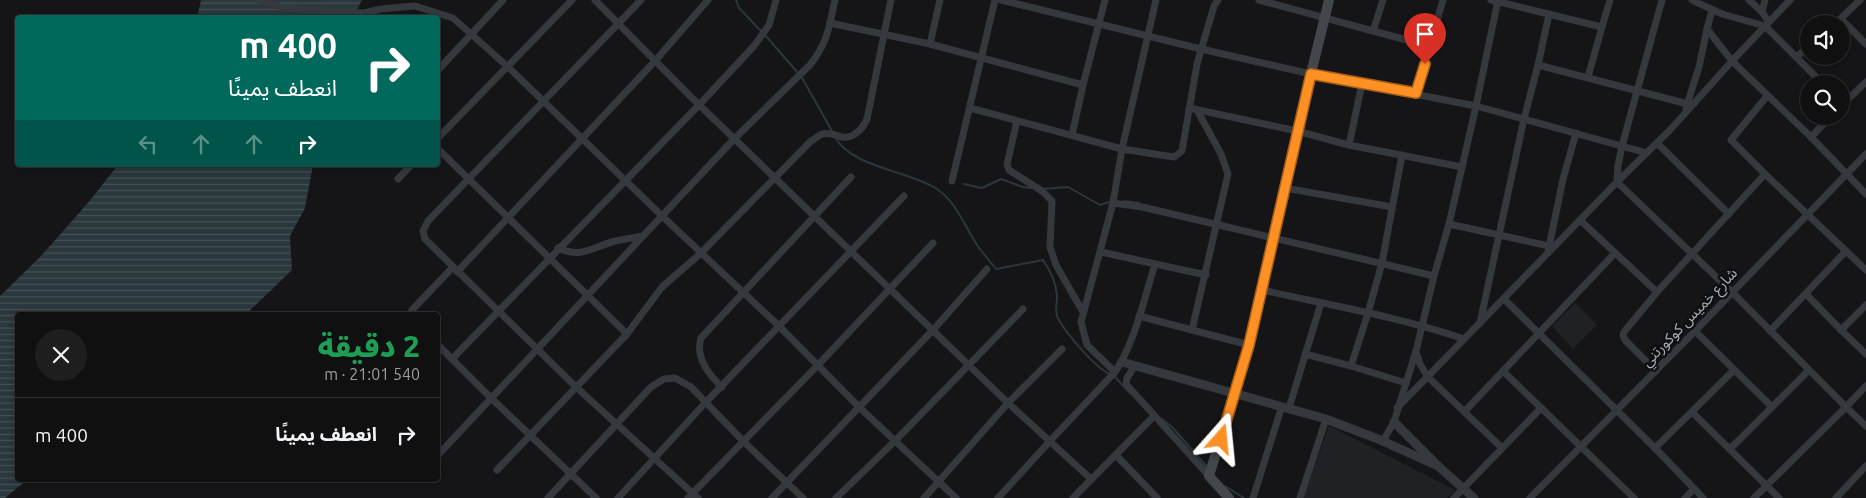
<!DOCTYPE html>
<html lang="ar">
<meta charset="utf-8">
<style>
body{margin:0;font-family:Ubuntu,"Noto Sans Arabic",sans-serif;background:#1e1e1f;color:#f1f3f6;direction:rtl;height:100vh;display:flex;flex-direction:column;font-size:19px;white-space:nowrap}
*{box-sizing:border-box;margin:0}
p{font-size:16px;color:#9c9d9f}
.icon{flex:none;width:28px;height:28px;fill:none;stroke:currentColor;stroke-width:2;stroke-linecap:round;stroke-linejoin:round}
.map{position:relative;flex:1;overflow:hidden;direction:ltr}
.sheet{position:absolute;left:15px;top:312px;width:425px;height:170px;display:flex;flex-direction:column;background:#101011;border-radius:5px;box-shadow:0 2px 8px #0003,0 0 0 1px #303031;direction:rtl}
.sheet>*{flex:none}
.hud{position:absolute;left:15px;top:15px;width:425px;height:152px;border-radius:5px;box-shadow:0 2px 8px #0003,0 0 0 1px #303031;direction:rtl;background:#00695c;color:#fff;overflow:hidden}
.buttons{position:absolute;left:1800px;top:15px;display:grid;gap:10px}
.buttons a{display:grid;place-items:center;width:50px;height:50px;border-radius:50%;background:#101011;box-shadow:0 2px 8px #0003,0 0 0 1px #303031;font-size:25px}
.pin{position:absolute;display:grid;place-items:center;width:42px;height:42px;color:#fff;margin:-51px -21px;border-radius:50% 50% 50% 0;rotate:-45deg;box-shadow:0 0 5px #0007}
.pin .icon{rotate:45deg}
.me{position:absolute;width:55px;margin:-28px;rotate:18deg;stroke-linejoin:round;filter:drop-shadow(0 0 4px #0008)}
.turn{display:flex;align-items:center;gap:18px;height:105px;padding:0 20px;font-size:22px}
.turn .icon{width:65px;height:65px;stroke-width:2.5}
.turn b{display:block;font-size:35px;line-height:42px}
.lanes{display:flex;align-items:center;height:48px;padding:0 20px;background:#0003;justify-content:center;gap:25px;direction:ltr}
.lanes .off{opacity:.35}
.round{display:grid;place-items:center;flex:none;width:52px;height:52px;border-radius:26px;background:#1e1e1f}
.summary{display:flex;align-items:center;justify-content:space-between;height:85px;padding:0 20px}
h1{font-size:30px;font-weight:800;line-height:38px;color:#1e9e55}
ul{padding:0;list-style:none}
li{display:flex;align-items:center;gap:15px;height:75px;padding:0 20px;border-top:1px solid #303031}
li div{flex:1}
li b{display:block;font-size:19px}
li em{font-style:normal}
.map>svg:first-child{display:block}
.built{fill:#202124}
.water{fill:url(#water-rules)}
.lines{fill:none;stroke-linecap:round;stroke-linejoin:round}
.stream{stroke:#2a373c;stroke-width:2}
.minor{stroke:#35383c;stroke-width:7}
.tertiary{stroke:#35383c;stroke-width:9}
.secondary{stroke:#43474c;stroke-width:10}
.route-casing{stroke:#a65e17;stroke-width:12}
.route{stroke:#ff9024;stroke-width:9}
.labels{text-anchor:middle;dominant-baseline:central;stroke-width:5;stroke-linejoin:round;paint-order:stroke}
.street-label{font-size:15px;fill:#a5aeb8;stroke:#101012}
</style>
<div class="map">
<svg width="1866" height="498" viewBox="0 0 1866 498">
<defs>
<pattern id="water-rules" width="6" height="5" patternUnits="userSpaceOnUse" patternTransform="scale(1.25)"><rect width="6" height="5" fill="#2a373c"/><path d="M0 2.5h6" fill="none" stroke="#465156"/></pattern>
</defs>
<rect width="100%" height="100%" fill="#151517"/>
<g class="built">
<polygon points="1575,303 1597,325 1573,349 1552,326"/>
<polygon points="1329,426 1455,490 1447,498 1303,498"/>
</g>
<g class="water">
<polygon points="201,0 362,0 353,17 197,18"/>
<polygon points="118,165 313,165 305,208 290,236 292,270 245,315 18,315 18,480 27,480 5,498 0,498 0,296 41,256 87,204"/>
</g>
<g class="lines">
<g class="stream">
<polyline points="736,0 739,8 762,32"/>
<polyline points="765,35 798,73"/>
<polyline points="801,76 832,131"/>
<path d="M835,137C851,167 909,171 937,189C957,203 964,225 977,245C983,254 990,261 996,269L1043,260C1050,270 1056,283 1057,296C1057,302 1055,310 1057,316C1063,330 1096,369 1110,374"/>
<polyline points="964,184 982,188 1001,179 1023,187 1032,188"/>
<polyline points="1042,189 1068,187 1100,205 1112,201"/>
<polyline points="1124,201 1139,203"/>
<polyline points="1114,376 1131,394"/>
<polyline points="1162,419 1173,428 1208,468"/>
<polyline points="1225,486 1244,498"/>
</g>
<g class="minor">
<polyline points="259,0 284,8 364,13 381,9 415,6 453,18 507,66 662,216 780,327 859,407 956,498"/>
<polyline points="595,0 691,97 1008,403 1091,479"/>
<polyline points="641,0 428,221 423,231 425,239 576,387 698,498"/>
<polyline points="1001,0 1201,49 1311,74 1476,106 1647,153"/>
<polyline points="1259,0 1373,31 1383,0"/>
<polyline points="1491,0 1602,27 1610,0"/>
<polyline points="1692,0 1722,14 1765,26 1823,84"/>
<polyline points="1749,0 1762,12"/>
<polyline points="1765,0 1762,12 1769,22"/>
<polyline points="1790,0 1732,61 1811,137 1866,194"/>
<polyline points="1712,10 1707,29 1732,61 1670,130 1617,182 1732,292 1846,407 1754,498"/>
<polyline points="1841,19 1866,44"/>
<polyline points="830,23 930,44 1083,85"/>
<polyline points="1835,24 1860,0"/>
<polyline points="1373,31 1414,42 1429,49"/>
<polyline points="930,44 940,0"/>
<polyline points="1796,57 1809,47"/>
<polyline points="1538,65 1549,14"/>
<polyline points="438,70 503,0"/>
<polyline points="1588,77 1602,27"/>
<polyline points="1416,93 1443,0"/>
<polyline points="1841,106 1866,82"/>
<polyline points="970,108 1122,149 1174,157 1182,151 1197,64 1214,6 1218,0"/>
<polyline points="1189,108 1297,131 1349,145 1462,167"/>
<polyline points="1686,108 1699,67 1707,29"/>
<polyline points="1017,121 1007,164 1009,170 1042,191 1052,201 1050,247 1056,265 1083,312"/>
<polyline points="1072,135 1083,85 1105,0"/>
<polyline points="1811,137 1831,116"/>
<polyline points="438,138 572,0"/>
<polyline points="1657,143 1729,214"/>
<polyline points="1349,145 1362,84"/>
<polyline points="438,149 627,334"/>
<polyline points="1765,174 1731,140 1767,96"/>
<polyline points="398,179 411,165"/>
<polyline points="952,181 995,0"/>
<polyline points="1285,188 1392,207"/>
<polyline points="1113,203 1142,207 1219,225 1434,276"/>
<polyline points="1580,220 1657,292"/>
<polyline points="1449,224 1549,246"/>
<path d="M558,248C582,259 593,247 615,241C624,239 634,238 643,236"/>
<polyline points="1101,252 1206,275"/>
<polyline points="1548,252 1563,179 1576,133"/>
<polyline points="457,272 655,61 708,0"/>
<path d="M1262,290C1329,305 1399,317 1464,339"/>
<polyline points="1806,294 1841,330"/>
<polyline points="1504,299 1655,448 1703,498"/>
<polyline points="1866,305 1841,330 1866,354"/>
<polyline points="410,315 412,310 453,267"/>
<polyline points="1139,316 1249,345"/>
<polyline points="1480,323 1524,119 1538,65 1688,104"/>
<polyline points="1192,330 1228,174 1221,154 1197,110"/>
<polyline points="1695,331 1772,407"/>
<polyline points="1770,331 1846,251"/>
<polyline points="438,345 491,398 596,498"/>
<polyline points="1416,352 1420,364 1428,377 1502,448"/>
<polyline points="1305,354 1351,366 1406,383"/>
<polyline points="452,359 699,105 754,46 769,25 776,0"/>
<polyline points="1351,366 1368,313 1382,263 1402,155"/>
<polyline points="1134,367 1127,378 1126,384 1209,476"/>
<polyline points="1503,371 1634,498"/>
<polyline points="1656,371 1625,340 1623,335 1624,332 1657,292 1765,174 1866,270"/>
<polyline points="1115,372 1087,345 1081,322 1113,203 1122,149 1156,0"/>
<polyline points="1866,386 1846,407 1866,426"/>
<path d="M722,387C709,375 695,357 701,338L851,177"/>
<polyline points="1289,408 1321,303"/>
<polyline points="1397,408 1617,182 1618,165 1622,146 1662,0"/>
<polyline points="1465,411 1615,253"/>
<polyline points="1692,412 1779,498"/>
<polyline points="1383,441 1394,422 1416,351 1434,276 1449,224 1476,106 1498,0"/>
<polyline points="1655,448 1734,370"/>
<polyline points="1730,449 1809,370"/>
<path d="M438,455L734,139L810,65C828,42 829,27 835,0"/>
<polyline points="1116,455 1157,498"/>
<path d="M497,470L627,334L662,287L701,253L811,141C815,139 819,135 822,134C830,132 835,135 842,137C854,139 863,128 867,119L891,0"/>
<polyline points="548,498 651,387 664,379 675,378 691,387 744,442 803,498"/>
<polyline points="618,498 706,402 904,196"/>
<polyline points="688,498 818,365 933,243"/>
<polyline points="772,498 933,330 987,269"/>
<polyline points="836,498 895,441 1023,309"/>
<polyline points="924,498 1008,403 1062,349"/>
<path d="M998,498L1050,441L1115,372C1135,342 1144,299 1155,264"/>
<polyline points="1073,498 1154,416"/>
<polyline points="1253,498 1282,406"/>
<polyline points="1300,498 1326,419"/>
<polyline points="1454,498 1541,408"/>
<polyline points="1530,498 1695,331 1866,154"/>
<polyline points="1685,498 1694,489"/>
<polyline points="1836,498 1866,466"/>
</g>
<g class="tertiary">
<polyline points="1122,362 1326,419 1378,439 1438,466"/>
<polyline points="1394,422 1438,466 1474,498"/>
</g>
<polyline class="secondary" points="1229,498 1209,476 1249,345 1297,131 1329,0"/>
</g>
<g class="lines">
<g class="route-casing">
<polyline id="route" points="1221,439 1249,345 1311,74 1416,93 1425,64"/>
</g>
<use href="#route" class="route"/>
</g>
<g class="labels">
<g class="street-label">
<text transform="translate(1689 317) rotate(-46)">شارع خميس كوكورتني</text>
</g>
</g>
</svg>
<div class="buttons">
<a><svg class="icon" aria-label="sound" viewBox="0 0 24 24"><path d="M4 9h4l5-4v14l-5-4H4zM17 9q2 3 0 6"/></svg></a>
<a><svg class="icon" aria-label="search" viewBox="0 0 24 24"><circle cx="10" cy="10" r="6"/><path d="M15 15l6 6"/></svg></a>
</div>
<div class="pin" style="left:1425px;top:64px;background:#d93025"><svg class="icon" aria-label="arrive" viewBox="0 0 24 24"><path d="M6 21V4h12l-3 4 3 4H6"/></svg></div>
<svg class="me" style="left:1221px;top:439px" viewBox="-20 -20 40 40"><path d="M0-17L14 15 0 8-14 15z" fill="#ff9024" stroke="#fff" stroke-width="4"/></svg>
<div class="hud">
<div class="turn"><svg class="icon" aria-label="right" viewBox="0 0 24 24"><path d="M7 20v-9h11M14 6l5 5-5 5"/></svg><div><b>400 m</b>انعطف يمينًا</div></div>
<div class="lanes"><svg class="icon off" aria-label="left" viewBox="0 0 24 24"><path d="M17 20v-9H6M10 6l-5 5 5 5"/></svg><svg class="icon off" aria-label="ahead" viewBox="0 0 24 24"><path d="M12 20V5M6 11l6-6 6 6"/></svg><svg class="icon off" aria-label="ahead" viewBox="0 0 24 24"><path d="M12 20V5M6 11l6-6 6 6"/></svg><svg class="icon" aria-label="right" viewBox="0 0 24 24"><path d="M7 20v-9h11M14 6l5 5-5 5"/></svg></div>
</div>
<section class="sheet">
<div class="summary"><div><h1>2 دقيقة</h1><p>540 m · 21:01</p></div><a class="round"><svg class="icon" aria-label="close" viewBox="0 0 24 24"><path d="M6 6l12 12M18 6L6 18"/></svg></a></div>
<ul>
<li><svg class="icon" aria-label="right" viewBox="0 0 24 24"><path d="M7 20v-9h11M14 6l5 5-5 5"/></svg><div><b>انعطف يمينًا</b></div><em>400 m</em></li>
</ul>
</section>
</div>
